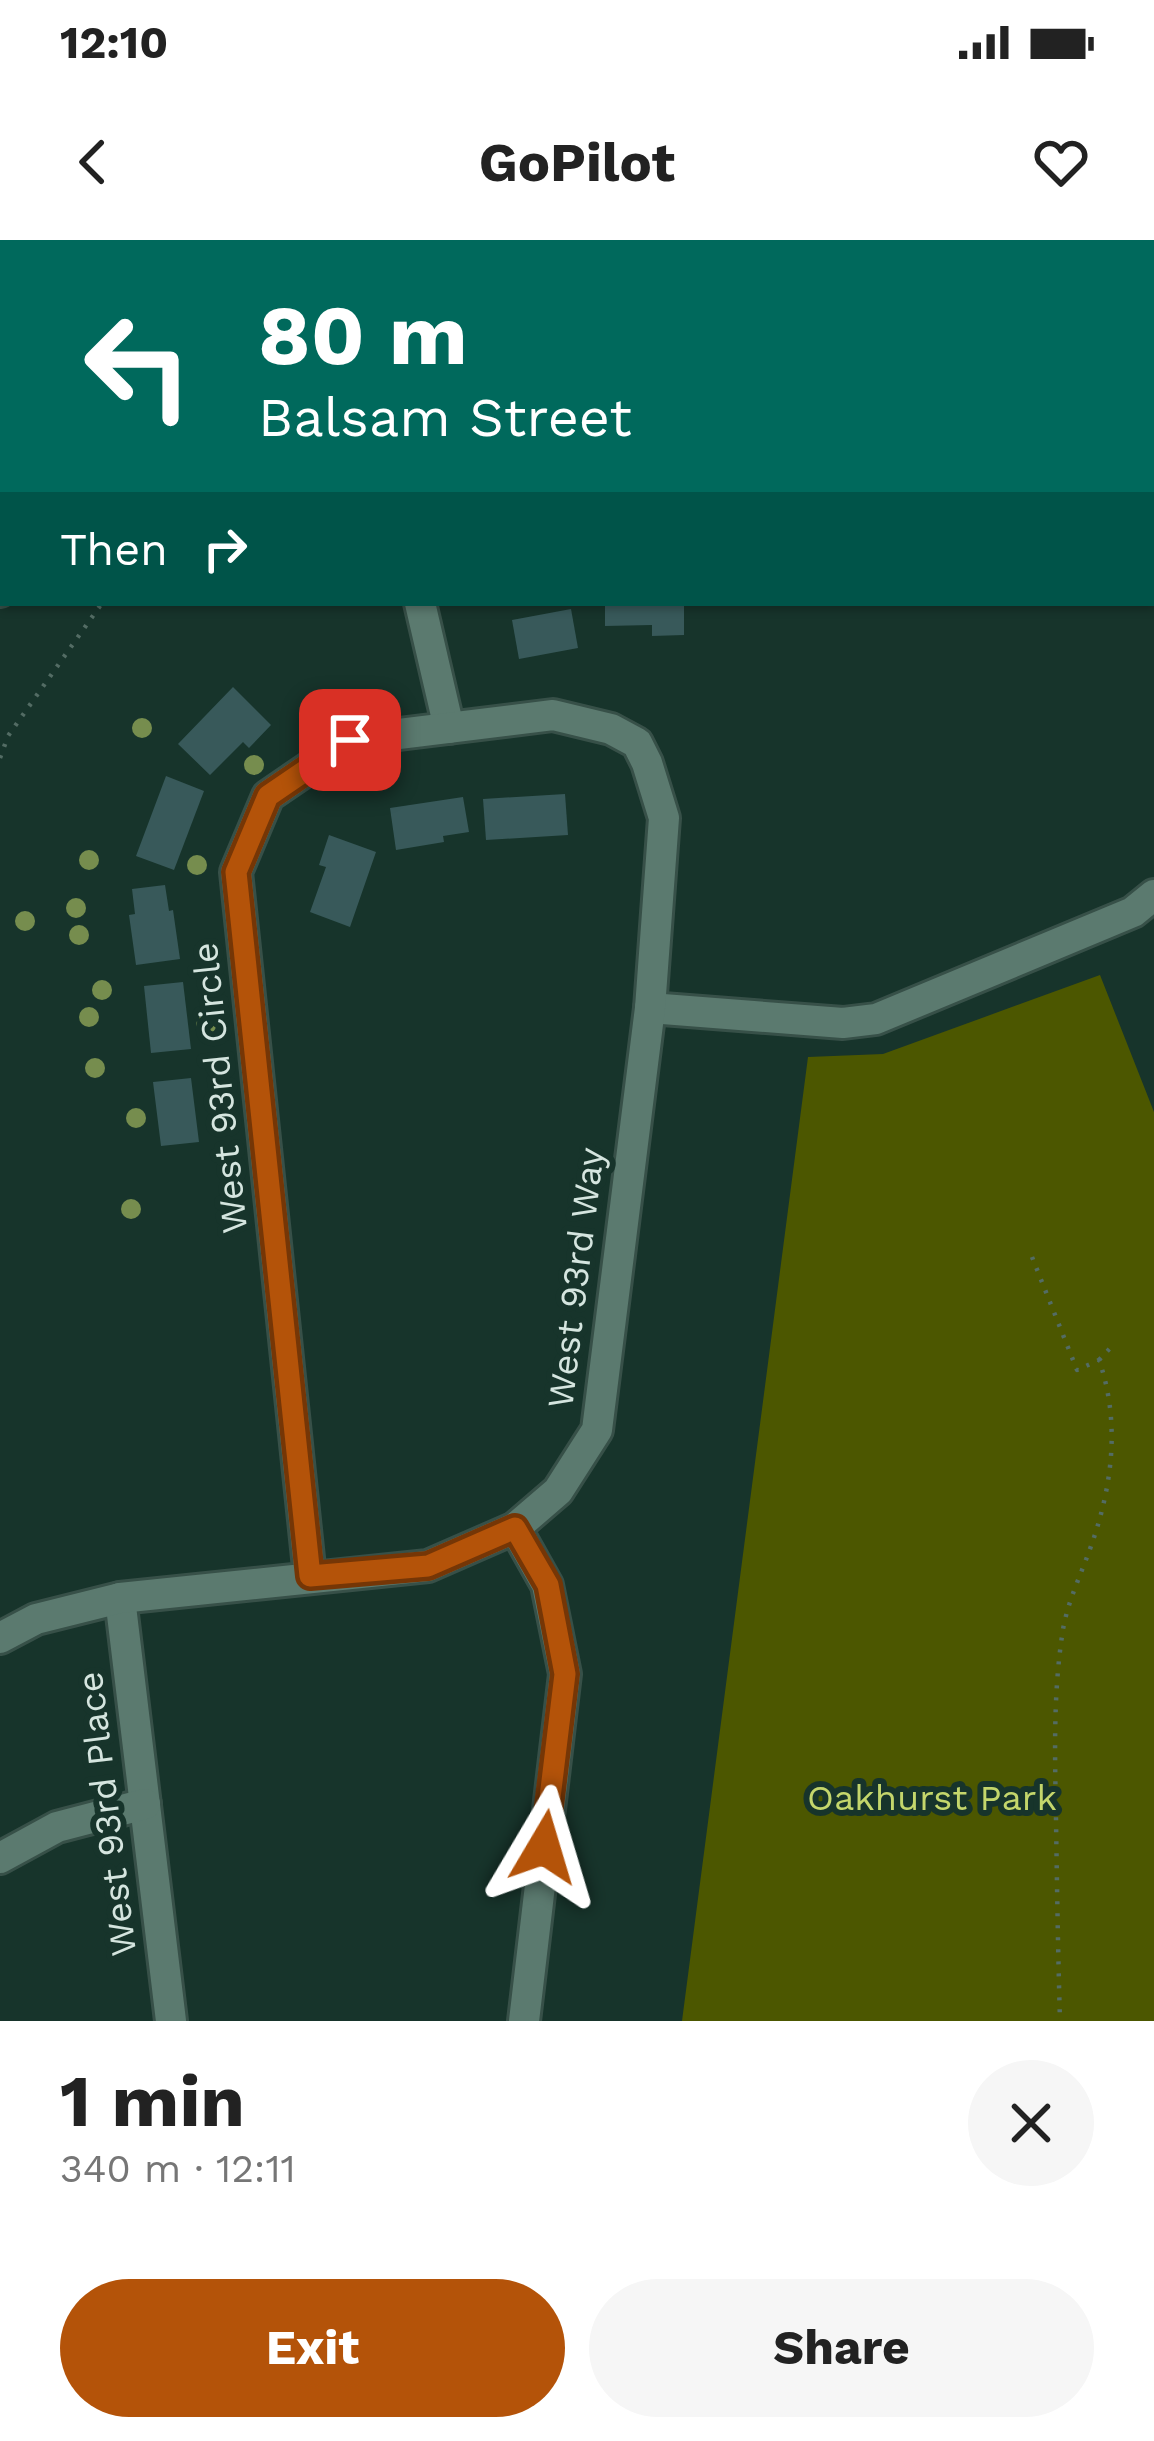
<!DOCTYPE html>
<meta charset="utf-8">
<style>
body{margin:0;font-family:"Work Sans",sans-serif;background:#f6f6f6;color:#222;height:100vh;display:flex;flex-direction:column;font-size:45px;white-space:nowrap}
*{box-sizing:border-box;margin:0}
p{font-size:39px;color:#767676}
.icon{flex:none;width:66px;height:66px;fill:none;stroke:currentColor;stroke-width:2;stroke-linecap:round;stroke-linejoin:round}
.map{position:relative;height:1781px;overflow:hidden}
.details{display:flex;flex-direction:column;background:#fff;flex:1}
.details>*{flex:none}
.banner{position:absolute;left:0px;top:0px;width:1155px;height:366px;box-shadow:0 3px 9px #0004;background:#00695c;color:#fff;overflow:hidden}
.pin{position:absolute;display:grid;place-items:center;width:102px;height:102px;color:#fff;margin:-51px;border-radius:24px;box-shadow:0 6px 18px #0006}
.me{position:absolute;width:132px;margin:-66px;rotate:7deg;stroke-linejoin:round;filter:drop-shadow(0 0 9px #0008)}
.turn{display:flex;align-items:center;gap:42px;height:252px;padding:0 60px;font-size:54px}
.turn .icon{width:156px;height:156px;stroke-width:2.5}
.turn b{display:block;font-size:84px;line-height:102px}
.then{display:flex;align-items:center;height:114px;padding:0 60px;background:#0003;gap:24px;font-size:45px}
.round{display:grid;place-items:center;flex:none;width:126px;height:126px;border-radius:63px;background:#f6f6f6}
.head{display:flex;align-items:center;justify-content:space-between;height:204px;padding:0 60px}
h1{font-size:72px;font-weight:700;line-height:90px}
.cta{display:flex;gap:24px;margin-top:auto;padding:24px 60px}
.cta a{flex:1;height:138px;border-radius:72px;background:#b45309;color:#fff;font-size:48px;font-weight:700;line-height:138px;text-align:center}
.cta a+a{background:#f6f6f6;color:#222}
.status{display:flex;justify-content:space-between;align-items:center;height:84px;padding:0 60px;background:#fff;direction:ltr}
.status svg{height:33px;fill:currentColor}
header{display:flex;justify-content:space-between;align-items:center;height:156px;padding:0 60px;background:#fff;font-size:54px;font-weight:700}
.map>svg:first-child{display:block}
.green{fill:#4c5700}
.building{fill:#38595a}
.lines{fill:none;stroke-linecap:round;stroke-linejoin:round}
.minor-casing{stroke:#375048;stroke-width:36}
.major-casing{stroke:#375048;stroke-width:36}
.path{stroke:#536c64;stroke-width:4.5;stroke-dasharray:3 9;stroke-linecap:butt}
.minor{stroke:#5b7a6f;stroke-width:30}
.major{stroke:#72a179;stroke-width:30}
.tree{fill:#768d4e}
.route-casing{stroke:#753606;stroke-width:30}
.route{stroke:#b45309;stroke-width:21}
.labels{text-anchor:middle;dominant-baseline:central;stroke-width:12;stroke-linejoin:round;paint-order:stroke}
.street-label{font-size:36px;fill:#d5e5df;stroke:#17342b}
.park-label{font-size:36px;fill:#c4d66b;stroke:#17342b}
</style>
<div class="status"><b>12:10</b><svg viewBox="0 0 49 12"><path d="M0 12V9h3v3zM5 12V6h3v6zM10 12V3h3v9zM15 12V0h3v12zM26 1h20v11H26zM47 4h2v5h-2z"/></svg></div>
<header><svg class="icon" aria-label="back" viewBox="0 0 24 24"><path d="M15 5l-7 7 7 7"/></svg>GoPilot<svg class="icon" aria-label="heart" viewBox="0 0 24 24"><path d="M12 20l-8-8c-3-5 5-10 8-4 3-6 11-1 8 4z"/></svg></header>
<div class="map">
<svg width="1154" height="1781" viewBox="0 0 1154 1781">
<rect width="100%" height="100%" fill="#17342b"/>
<polygon class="green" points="1100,735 1154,872 1154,1781 682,1781 808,817 883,814"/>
<g class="building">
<polygon points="605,363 684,363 684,395 652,396 652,385 605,386"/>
<polygon points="571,369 578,408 519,419 512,380"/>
<polygon points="233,447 271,485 249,508 243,502 210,535 178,504"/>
<polygon points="166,536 204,551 174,630 136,616"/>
<polygon points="565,554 568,595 486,600 483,559"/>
<polygon points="463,557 469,592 443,596 444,602 396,610 390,568"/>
<polygon points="329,595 376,612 350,687 310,672 326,627 319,625"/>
<polygon points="165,645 169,671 173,670 180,719 136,725 129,675 135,674 132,649"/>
<polygon points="183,742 191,809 151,813 144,746"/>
<polygon points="191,838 199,902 161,906 153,842"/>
</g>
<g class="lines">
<g class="minor-casing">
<g id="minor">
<polyline points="420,363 449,488"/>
<polyline points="650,768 843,783 876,779 1133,672 1154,655"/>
<polyline points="515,1288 547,1345 565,1434 524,1781"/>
<polyline points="120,1358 171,1781"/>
<polyline points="0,1398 36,1379 120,1358 428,1326 515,1288 558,1251 597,1190 650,768 664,578 647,523 637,503 611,489 553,475 350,500 268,556 236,632 310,1337"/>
<polyline points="0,1618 57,1587 145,1564"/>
</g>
</g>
<g class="major-casing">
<g id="major">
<polyline points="143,3 146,0"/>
<polyline points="254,3 256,0"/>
<polyline points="0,200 3,195"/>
<polyline points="0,351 3,347"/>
</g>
</g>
<g class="path">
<polyline points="341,3 342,0"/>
<polyline points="0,518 8,496 102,363"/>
<path d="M1032,1017L1077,1130L1099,1120C1121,1183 1112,1248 1090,1309C1080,1337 1066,1365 1062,1396C1053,1457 1055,1518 1056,1579C1057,1646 1058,1714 1060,1781"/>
<polyline points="1099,1120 1115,1103"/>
</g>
<use href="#minor" class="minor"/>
<use href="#major" class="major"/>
</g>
<g class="tree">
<circle cx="142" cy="488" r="10"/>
<circle cx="254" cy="525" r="10"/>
<circle cx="89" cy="620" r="10"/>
<circle cx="197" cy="625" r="10"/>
<circle cx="76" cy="668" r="10"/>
<circle cx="25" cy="681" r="10"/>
<circle cx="79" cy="695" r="10"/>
<circle cx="102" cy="750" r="10"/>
<circle cx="89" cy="777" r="10"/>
<circle cx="206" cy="785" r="10"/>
<circle cx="95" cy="828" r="10"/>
<circle cx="136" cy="878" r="10"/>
<circle cx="131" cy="969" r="10"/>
</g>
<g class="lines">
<g class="route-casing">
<polyline id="route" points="350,500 268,556 236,632 310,1336 428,1326 515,1288 548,1345 565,1434 544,1607"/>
</g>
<use href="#route" class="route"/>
</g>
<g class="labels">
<g class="street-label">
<text transform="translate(220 848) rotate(-96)">West 93rd Circle</text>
<text transform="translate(576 1038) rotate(-83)">West 93rd Way</text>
<text transform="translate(107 1574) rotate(-97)">West 93rd Place</text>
</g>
<g class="park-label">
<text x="932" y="1558">Oakhurst Park</text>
</g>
</g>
</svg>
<div class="pin" style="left:350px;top:500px;background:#d93025"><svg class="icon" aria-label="arrive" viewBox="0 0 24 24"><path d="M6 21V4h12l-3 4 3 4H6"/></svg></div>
<svg class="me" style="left:544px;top:1607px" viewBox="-20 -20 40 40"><path d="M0-17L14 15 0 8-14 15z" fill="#b45309" stroke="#fff" stroke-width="4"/></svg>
<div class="banner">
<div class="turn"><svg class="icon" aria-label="left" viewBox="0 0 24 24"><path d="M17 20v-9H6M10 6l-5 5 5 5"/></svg><div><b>80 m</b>Balsam Street</div></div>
<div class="then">Then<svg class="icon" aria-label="right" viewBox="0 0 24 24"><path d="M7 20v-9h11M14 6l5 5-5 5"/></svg></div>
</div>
</div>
<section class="details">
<div class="head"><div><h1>1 min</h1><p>340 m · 12:11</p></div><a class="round"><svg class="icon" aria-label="close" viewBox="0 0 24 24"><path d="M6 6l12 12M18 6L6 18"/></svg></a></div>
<div class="cta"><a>Exit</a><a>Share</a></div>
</section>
